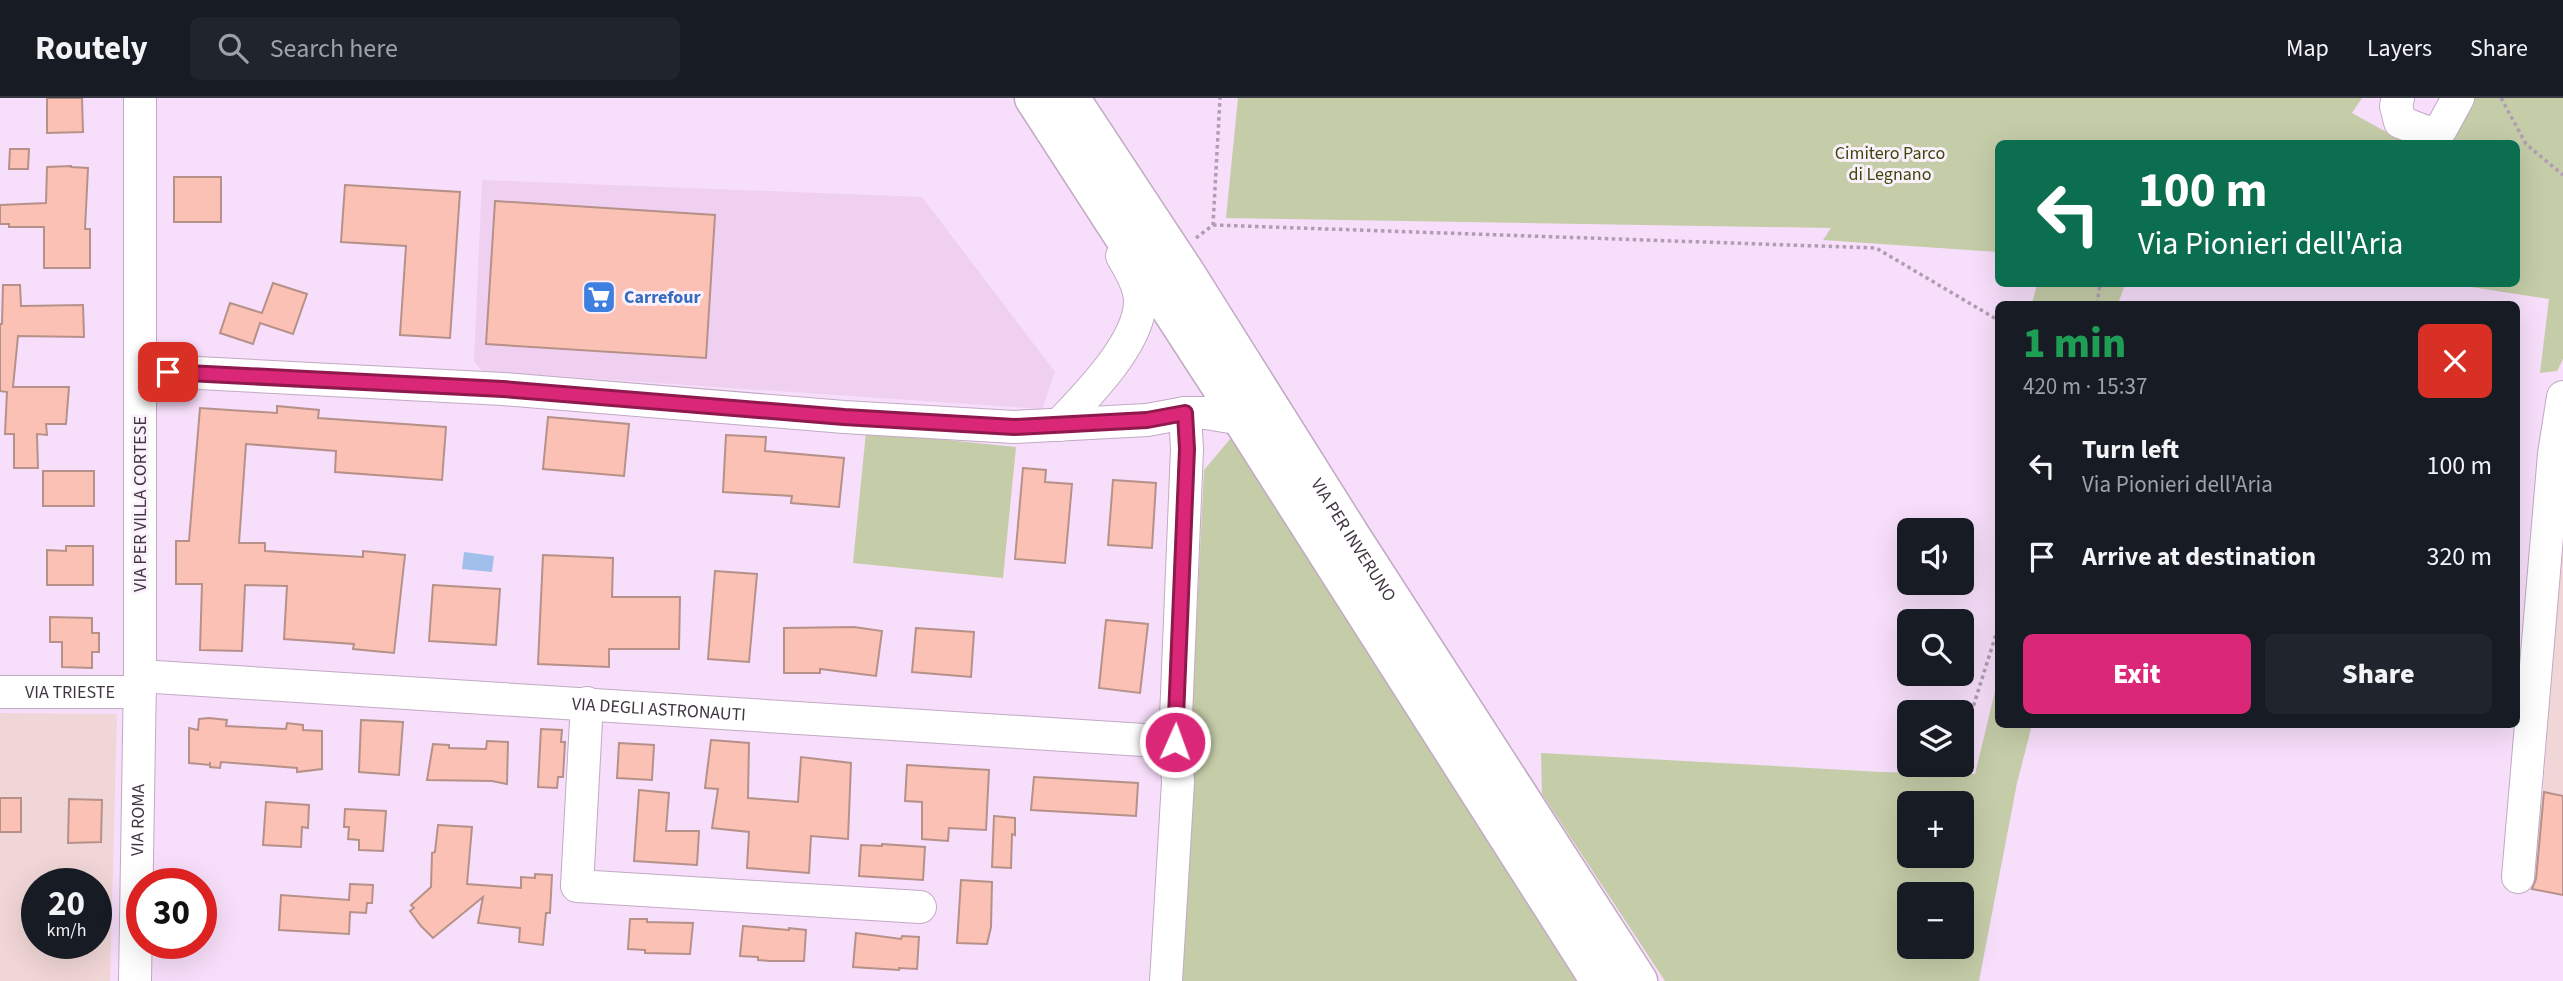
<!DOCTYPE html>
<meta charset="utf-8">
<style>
body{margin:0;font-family:"Source Sans 3",sans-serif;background:#20242c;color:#f1f3f6;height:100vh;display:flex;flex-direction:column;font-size:26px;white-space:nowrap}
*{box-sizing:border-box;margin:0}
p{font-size:23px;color:#9ea1a6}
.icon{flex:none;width:38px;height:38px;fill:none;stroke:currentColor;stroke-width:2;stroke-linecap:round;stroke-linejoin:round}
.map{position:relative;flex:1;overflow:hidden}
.details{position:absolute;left:1995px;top:203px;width:525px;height:427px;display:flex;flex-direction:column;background:#171b24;border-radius:10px;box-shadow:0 7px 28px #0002}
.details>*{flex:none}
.banner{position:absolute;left:1995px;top:42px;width:525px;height:147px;border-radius:10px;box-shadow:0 7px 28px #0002;background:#0b6e4f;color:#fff;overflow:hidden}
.fabs{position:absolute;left:1897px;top:420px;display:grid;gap:14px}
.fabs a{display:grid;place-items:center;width:77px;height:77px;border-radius:10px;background:#171b24;box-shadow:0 7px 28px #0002;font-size:35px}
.speed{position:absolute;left:21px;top:770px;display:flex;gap:14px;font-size:35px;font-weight:700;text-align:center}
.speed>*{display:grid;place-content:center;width:91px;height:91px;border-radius:50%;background:#171b24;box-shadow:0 7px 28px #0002;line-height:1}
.speed small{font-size:18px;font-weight:400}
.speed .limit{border:10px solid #d22;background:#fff;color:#111}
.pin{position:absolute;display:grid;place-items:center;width:60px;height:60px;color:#fff;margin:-30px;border-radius:14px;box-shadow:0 4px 10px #0006}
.me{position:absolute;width:77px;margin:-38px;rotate:2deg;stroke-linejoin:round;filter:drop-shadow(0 0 5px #0008)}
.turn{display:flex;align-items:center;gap:24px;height:147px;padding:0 28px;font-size:32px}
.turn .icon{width:91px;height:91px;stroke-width:2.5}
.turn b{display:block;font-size:49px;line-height:60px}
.round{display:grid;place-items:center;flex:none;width:74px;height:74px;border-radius:10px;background:#20242c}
.overview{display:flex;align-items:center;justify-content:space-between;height:119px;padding:0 28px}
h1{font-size:42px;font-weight:800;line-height:52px;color:#1e9e55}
.cta{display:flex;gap:14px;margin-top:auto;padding:14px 28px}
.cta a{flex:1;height:80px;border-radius:10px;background:#db2777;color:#fff;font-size:28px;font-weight:800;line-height:80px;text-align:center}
.cta a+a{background:#20242c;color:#f1f3f6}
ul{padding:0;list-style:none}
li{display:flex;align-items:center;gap:21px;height:91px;padding:0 28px}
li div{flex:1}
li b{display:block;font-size:26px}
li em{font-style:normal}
header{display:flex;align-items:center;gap:42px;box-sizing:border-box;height:98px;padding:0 35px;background:#171b24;border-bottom:2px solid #363941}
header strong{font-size:33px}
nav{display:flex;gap:38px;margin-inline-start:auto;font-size:24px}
.search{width:490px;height:63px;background:#20242c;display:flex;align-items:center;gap:18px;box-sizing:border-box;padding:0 24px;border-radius:10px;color:#9ea1a6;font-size:26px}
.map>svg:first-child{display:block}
.built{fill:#efd0f1}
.industrial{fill:#f1d6d7;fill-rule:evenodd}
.green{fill:#c4cca8;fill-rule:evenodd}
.water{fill:#a2beeb}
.building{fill:#fcc1b5;stroke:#b69189;stroke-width:2}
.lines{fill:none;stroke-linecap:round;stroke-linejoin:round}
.minor-casing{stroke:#c2a9c4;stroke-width:34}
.major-casing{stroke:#c2a9c4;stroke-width:41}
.path{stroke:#b09db2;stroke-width:3.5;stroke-dasharray:3.5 3.5;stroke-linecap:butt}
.minor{stroke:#fff;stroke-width:32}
.major{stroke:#fff;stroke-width:38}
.route-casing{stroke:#8e194d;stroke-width:18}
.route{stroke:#db2777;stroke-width:12}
.labels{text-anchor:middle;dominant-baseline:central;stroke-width:6;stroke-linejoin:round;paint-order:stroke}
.park-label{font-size:18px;fill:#3e460a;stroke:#fbf1fc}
.shop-label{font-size:18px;font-weight:bold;fill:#366cbe;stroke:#fbf1fc;text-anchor:start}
.street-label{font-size:18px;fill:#403641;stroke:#fbf1fc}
</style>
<header>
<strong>Routely</strong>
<div class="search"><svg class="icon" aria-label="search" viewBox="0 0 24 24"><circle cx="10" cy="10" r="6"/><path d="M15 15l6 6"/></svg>Search here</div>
<nav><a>Map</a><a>Layers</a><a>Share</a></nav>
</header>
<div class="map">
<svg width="2563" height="883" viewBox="0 0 2563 883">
<rect width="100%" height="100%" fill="#f7defa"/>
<polygon class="built" points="482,82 922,99 1055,274 1042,311 482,273 474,263"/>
<g class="industrial">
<polygon points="2561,360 2563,360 2563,797 2531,790 2543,694 2554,524 2560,489"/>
<path d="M0,615L117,616L110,883H0ZM37,786H96V845H37Z"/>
</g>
<g class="green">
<polygon points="1238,0 2362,0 2352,15 2406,45 1998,46 1998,154 1823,142 1831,130 1226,120"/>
<polygon points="2470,0 2563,0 2563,261 2557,273 2540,275 2549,201 2452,186 2516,186 2516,46 2446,46"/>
<polygon points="2037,186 2125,186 2118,206 2032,206"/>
<polygon points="866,334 1016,349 1003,480 853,465"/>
<polygon points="1231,340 1576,883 1179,883 1204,372"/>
<path d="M1998,581V626L2032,627L2017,685L1979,883H1665L1542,696L1541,655L1881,674L1975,676ZM1909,705H1962V758H1909ZM1962,796V849H1909V796Z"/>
</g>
<polygon class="water" points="464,454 494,458 492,474 462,471"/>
<g class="building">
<polygon points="47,0 82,0 83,34 47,35"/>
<polygon points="10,51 29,51 28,71 9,71"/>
<polygon points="71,68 71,69 88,70 85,131 90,131 90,170 44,170 44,129 9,129 9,126 0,126 0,107 46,105 47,69"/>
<rect x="174" y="79" width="47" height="45"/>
<polygon points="345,87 460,94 450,240 400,237 406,148 341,144"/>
<polygon points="495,103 715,117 706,260 486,246"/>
<polygon points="273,185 307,196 293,236 260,225 253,246 220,235 230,205 262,215"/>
<polygon points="3,187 20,187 21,208 83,207 84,239 18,238 13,289 69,289 66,326 46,326 47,337 37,336 38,370 14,370 14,336 5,336 7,294 0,293 0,226 2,226"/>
<polygon points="277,308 319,312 318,320 446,329 442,382 335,374 336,353 246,346 239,445 265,445 265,453 363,459 363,453 405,457 394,555 353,551 354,546 284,541 287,488 245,487 242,553 200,552 202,486 176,486 176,443 189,443 200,310 277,315"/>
<polygon points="548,319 629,326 624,378 543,371"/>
<polygon points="726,337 766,339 765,353 844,360 839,409 791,405 792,398 723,394"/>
<polygon points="1023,370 1046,372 1045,384 1072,386 1065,465 1015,461"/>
<rect x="43" y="373" width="51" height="35"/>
<polygon points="1113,382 1156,385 1152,450 1108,447"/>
<polygon points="66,448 93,448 93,487 47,487 47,452 66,453"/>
<polygon points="543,457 613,460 612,499 680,499 679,551 609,551 609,569 538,566"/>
<polygon points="715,473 757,476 749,564 708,561"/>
<polygon points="433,487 500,491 496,547 429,543"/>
<polygon points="50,519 92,520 92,535 99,535 99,554 92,554 92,570 62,569 62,544 50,544"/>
<polygon points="1106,522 1148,526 1140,595 1099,590"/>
<polygon points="854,529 882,533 876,578 820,571 820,575 784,575 784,530"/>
<polygon points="916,530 974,534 971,579 912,574"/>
<polygon points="209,620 227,622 226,628 286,631 287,625 303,627 303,632 322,633 322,671 297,674 297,670 221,664 220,670 210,669 210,664 210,667 189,665 189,630 198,632 199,621"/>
<polygon points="361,622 403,624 399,677 359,674"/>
<polygon points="541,631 562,632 561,644 565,644 563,679 558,679 557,690 538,689"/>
<polygon points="711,642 749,645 748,700 798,704 801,659 851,665 848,741 811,738 809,775 747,770 749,734 712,730 718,691 705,690"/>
<polygon points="487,643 508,644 507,686 492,683 427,682 433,646 449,647 449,650 486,651"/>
<polygon points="619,645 654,647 652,682 617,680"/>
<polygon points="907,667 989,672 986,732 949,730 948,743 922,741 922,704 905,703"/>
<polygon points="1034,679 1138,685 1136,718 1031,712"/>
<polygon points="639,692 669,695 666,733 699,733 697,767 634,763"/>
<polygon points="2544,694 2563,698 2563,797 2532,791 2536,781"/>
<rect x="0" y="700" width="21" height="34"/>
<polygon points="69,701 102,702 101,744 68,745"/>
<polygon points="266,704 309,707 308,730 302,729 301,749 263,747"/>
<polygon points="345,711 386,713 383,753 359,752 359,742 348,741 349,729 344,729"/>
<polygon points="994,718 1015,720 1015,737 1012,736 1011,770 992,769"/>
<polygon points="438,727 472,729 467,786 521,790 521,779 535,780 535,776 552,777 550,815 546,815 543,847 519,844 520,830 478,825 483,799 433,840 421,828 410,813 414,810 411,807 431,789 432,755 435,754"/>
<polygon points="882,746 925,749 923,782 859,778 861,747 882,748"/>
<polygon points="961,782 992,784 991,829 987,846 957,845"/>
<polygon points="350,786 373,787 372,805 367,805 366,815 350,814 349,836 279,832 281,797 349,802"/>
<polygon points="630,821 647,821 647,824 693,825 690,856 645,855 645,852 628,851"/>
<polygon points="743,828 789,832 789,830 806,832 804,863 769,863 758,862 758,859 740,858"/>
<polygon points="856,835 901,841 902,838 919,839 917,871 899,870 899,872 853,869"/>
</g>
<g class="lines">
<g class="minor-casing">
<g id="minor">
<polyline points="2398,0 2396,8 2400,24 2429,35 2441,31 2458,0"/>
<polyline points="140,272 503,291 844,319 1014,329 1147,322 1185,315 1206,315 1242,321"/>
<path d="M1059,327C1086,298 1140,245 1140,203C1140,187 1129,170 1122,158"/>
<path id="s1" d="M140,578L1175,644"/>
<path id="s2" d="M0,594H140"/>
<polyline points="587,605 577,788 920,809"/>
<polyline points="2518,779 2554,356 2563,299"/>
<path id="s3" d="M135,883L140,578V0"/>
<polyline points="1166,883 1178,684 1175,644 1187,351 1185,315"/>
</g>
</g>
<g class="major-casing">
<g id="major">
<polyline points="1034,0 1242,321 1600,883"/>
<path id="s4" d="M1070,0L1186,176L1352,440L1638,883"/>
</g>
</g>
<g class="path">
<polyline points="2501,0 2526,46 2563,77"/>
<polyline points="1213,127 1876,150 1998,222"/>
<polyline points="1196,140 1213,127 1220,0"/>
<polyline points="2097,206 2100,186"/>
<polyline points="1963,641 1998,530"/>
</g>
<use href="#minor" class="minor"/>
<use href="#major" class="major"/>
</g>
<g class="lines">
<g class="route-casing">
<polyline id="route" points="168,274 503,291 844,319 1014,329 1147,322 1185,315 1187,351 1175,644"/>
</g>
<use href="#route" class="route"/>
</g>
<defs>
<g id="supermarket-square" transform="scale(1.75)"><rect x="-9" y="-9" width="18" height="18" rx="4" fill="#3f7fe0" stroke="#fbf1fc"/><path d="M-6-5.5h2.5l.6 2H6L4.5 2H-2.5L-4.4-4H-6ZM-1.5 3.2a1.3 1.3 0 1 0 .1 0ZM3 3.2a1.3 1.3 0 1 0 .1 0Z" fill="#fff"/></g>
</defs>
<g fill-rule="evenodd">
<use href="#supermarket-square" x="599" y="199"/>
</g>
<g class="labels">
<g class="park-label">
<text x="1890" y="55">Cimitero Parco<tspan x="1890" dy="21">di Legnano</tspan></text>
</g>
<g class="shop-label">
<text x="624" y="199">Carrefour</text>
</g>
<g class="street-label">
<text transform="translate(140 406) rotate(-90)">VIA PER VILLA CORTESE</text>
<text stroke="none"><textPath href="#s4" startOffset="525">VIA PER INVERUNO</textPath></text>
<text stroke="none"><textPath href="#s2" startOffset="70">VIA TRIESTE</textPath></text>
<text stroke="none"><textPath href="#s1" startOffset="520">VIA DEGLI ASTRONAUTI</textPath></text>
<text stroke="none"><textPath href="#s3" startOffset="161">VIA ROMA</textPath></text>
</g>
</g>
</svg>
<div class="fabs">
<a><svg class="icon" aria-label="sound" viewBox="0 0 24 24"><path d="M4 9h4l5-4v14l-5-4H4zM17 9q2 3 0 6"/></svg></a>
<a><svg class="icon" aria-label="search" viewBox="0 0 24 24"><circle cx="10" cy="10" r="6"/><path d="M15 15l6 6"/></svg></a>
<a><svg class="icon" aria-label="layers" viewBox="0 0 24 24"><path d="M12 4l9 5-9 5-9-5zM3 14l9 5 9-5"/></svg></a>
<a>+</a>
<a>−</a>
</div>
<div class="speed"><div>20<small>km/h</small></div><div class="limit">30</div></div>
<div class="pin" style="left:168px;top:274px;background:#d93025"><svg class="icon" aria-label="arrive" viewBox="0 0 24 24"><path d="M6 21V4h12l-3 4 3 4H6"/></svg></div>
<svg class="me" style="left:1175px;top:644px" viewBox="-20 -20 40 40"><circle r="17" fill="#db2777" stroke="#fff" stroke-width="3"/><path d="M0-11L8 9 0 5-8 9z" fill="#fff"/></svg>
<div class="banner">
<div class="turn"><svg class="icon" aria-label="left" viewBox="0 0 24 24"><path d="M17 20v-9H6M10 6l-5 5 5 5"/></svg><div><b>100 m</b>Via Pionieri dell'Aria</div></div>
</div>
<section class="details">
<div class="overview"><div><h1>1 min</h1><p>420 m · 15:37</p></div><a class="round" style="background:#d93025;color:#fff"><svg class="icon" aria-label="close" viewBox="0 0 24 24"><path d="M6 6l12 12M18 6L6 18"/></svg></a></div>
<ul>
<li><svg class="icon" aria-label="left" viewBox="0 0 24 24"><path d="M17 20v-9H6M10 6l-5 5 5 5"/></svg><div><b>Turn left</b><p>Via Pionieri dell'Aria</p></div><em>100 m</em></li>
<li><svg class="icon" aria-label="arrive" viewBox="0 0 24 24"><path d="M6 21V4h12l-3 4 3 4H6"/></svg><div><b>Arrive at destination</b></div><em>320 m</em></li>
</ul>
<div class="cta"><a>Exit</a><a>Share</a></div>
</section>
</div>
